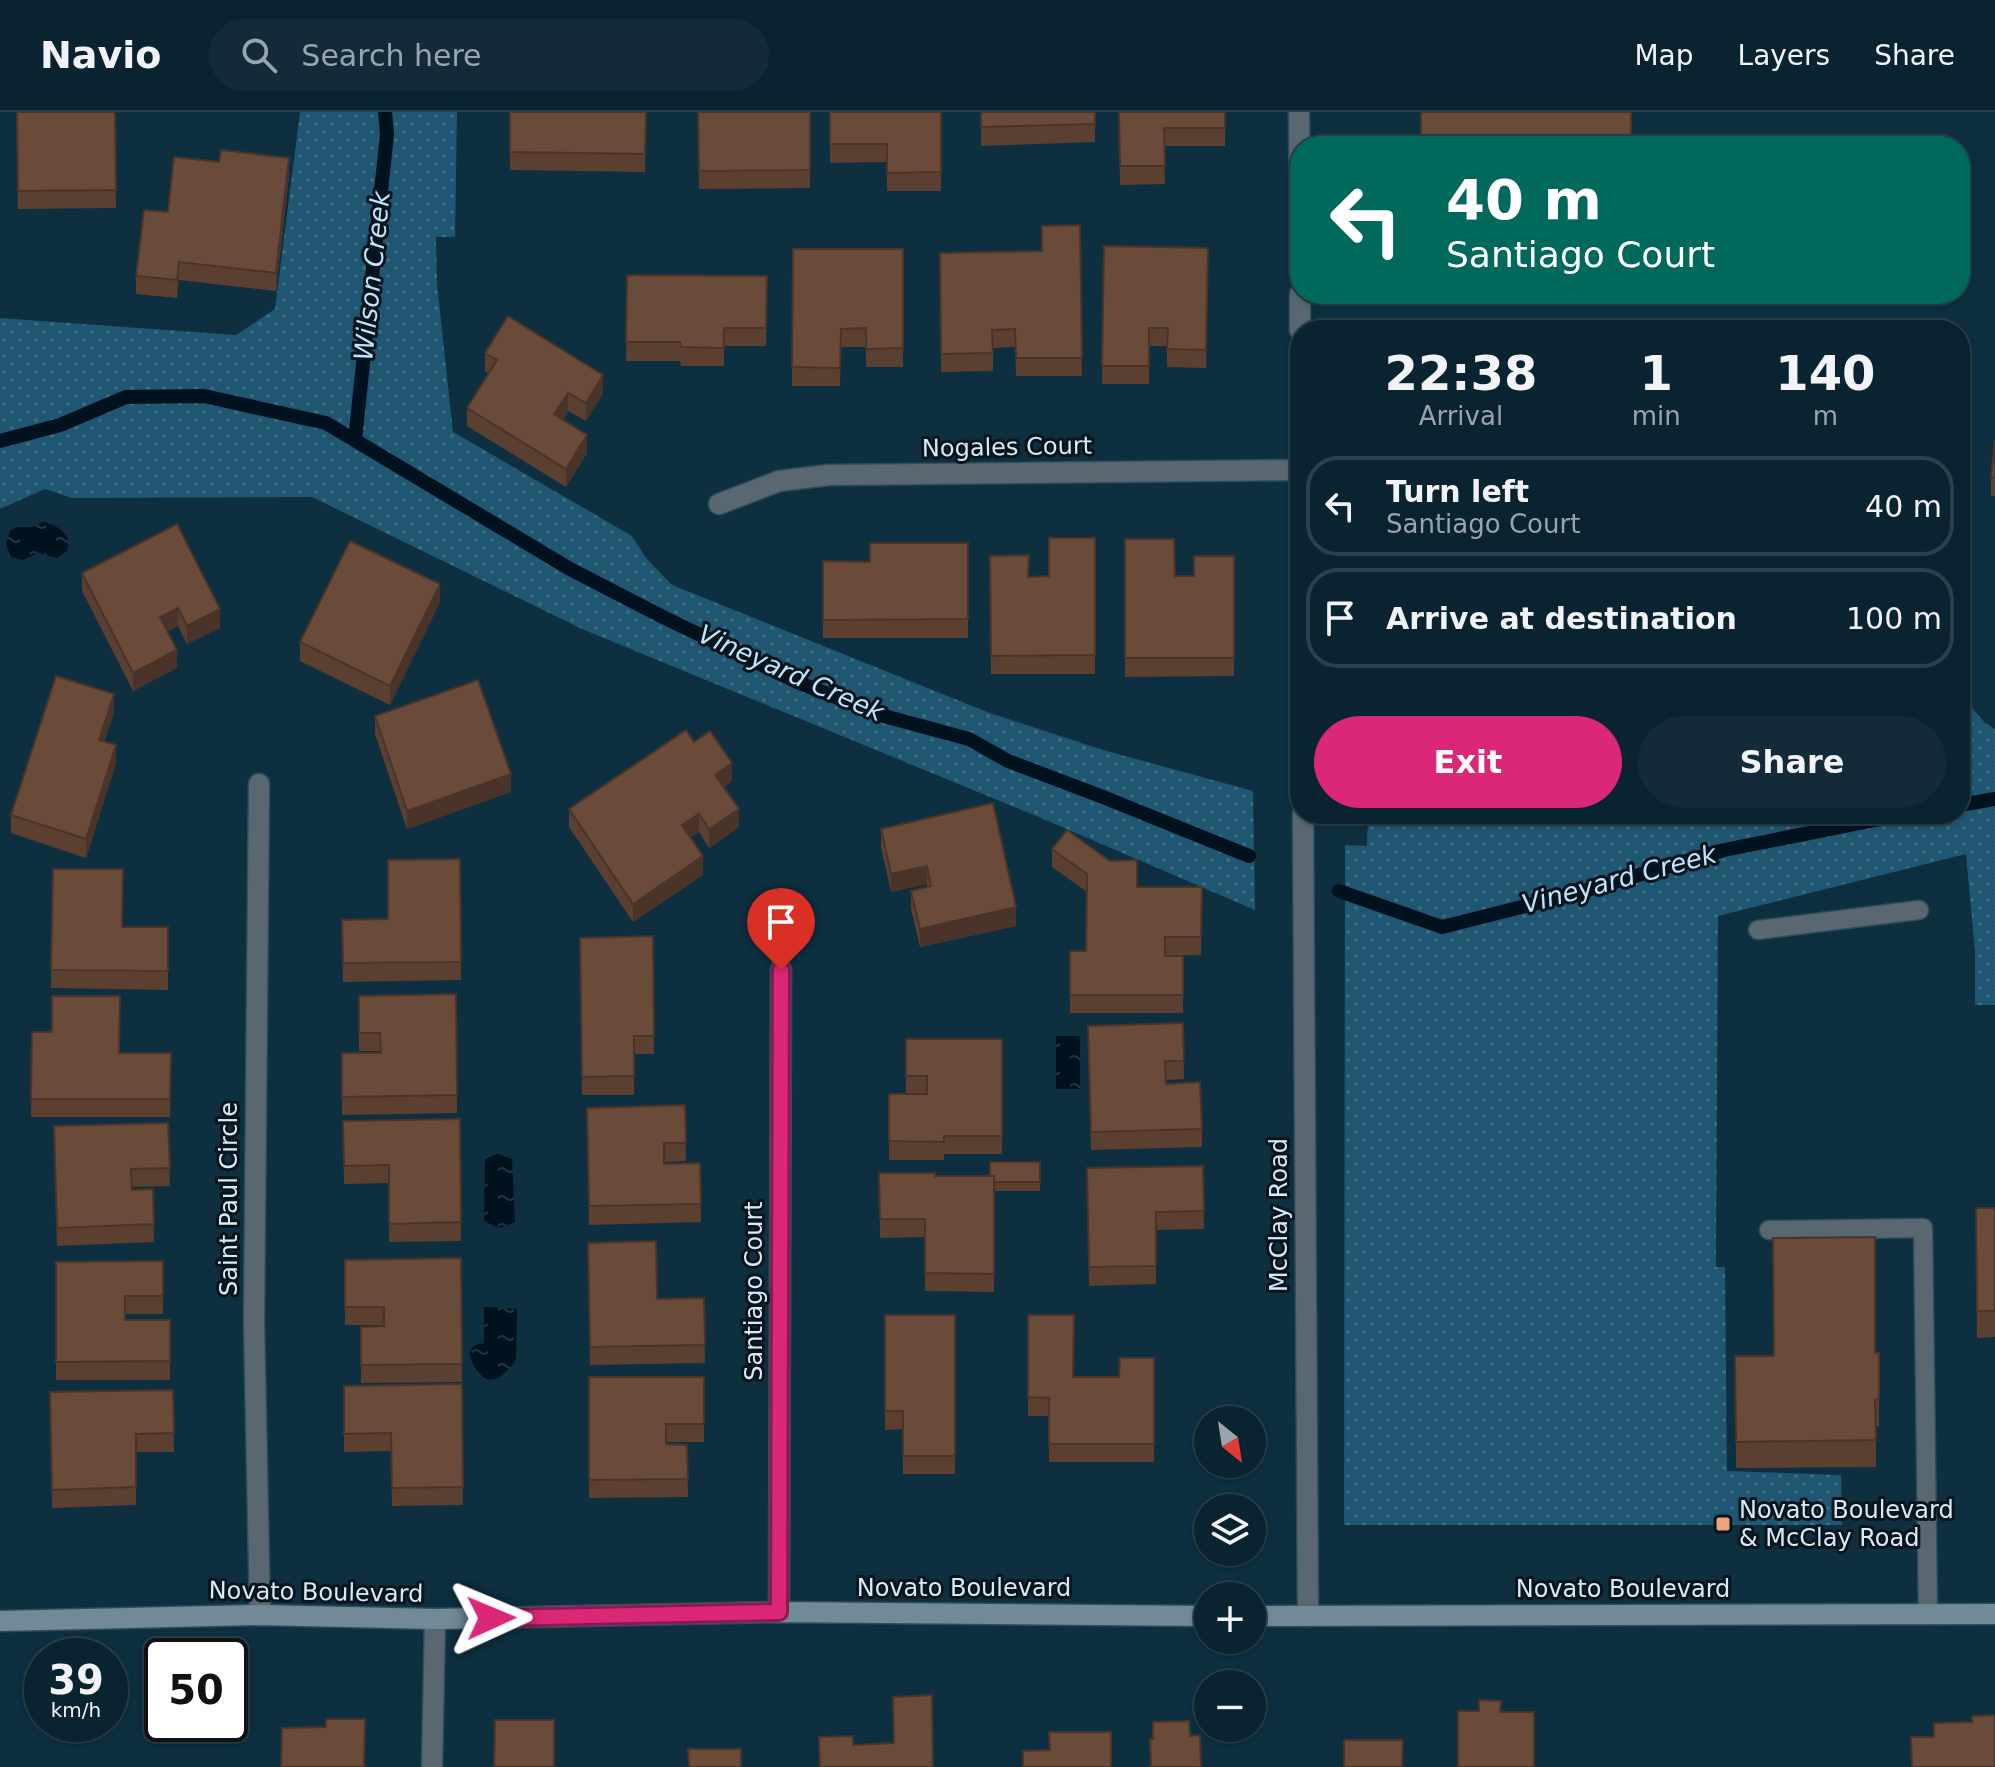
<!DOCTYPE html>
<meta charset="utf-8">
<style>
body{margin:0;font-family:"DejaVu Sans",sans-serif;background:#132b38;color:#f1f3f6;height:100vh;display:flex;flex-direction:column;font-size:30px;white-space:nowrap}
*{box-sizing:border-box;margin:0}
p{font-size:26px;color:#99a4ab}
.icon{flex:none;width:44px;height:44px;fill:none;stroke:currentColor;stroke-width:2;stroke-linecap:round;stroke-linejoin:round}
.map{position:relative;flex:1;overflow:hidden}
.details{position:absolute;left:1290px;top:208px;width:680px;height:504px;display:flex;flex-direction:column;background:#0a2330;border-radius:32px;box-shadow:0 2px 6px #0004,0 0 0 2px #2a404c}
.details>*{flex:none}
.top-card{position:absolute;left:1290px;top:24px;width:680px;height:168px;border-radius:32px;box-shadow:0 2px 6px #0004,0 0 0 2px #2a404c;background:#00695c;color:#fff;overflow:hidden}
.needle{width:52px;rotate:150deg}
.controls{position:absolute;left:1194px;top:1294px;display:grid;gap:16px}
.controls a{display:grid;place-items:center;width:72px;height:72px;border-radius:50%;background:#0a2330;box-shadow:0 2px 6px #0004,0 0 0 2px #2a404c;font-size:40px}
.speed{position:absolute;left:24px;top:1526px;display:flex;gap:16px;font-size:40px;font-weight:700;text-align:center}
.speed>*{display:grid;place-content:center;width:104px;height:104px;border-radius:50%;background:#0a2330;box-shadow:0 2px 6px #0004,0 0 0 2px #2a404c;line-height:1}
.speed small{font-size:20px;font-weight:400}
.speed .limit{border:4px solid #111;border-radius:12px;background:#fff;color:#111}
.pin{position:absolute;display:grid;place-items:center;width:68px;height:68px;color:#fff;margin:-82px -34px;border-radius:50% 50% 50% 0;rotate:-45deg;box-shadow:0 0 8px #0007}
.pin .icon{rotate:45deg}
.me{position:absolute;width:88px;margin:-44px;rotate:89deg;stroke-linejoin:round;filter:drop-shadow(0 0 6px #0008)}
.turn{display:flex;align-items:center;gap:28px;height:168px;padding:0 24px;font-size:36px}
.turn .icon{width:104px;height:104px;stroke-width:2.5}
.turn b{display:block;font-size:56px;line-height:68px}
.eta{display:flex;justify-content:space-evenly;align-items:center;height:136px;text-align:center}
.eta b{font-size:48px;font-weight:800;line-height:56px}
.action{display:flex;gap:16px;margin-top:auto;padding:16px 24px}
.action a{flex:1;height:92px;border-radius:48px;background:#db2777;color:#fff;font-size:32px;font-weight:800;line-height:92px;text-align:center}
.action a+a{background:#132b38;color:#f1f3f6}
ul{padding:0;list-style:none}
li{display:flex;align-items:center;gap:24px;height:100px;margin:0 16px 12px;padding:0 8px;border:4px solid #2a404c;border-radius:32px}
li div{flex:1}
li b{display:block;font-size:30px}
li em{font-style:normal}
header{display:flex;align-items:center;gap:48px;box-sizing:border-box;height:112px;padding:0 40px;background:#0a2330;border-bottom:2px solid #2a404c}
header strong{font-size:38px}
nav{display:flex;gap:44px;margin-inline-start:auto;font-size:28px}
.search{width:560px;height:72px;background:#132b38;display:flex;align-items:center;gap:20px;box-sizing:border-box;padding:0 28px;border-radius:44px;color:#99a4ab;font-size:30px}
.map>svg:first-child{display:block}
.grass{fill:url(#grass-dots)}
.water{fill:url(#water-ripples)}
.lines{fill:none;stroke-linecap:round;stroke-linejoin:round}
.stream{stroke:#00121e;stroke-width:14}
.lane-casing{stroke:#2d4d5d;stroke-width:21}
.street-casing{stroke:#2d4d5d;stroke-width:23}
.secondary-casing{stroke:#2d4d5d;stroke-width:23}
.lane{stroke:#596770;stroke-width:18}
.street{stroke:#596770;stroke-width:20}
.secondary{stroke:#728997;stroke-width:20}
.wall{fill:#5b4032}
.shaded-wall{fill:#4a3429}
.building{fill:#6a4b3a;stroke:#4a3429;stroke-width:2}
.route-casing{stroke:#8e194d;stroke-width:20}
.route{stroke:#db2777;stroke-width:14}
.poi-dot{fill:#efa378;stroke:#08151d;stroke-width:3}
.labels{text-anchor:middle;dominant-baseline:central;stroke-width:6;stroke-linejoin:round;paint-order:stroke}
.street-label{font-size:24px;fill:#d7eaf5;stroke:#08151d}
.poi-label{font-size:24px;fill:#d7eaf5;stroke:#08151d;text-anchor:start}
.water-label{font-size:26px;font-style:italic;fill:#bde5fd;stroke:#08151d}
</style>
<header>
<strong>Navio</strong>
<div class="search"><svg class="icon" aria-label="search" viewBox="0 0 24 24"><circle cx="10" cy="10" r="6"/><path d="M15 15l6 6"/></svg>Search here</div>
<nav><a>Map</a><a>Layers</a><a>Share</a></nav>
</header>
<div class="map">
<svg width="1995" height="1655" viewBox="0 0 1995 1655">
<defs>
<pattern id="grass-dots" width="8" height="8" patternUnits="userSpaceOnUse" patternTransform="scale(2)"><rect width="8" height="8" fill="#1f5672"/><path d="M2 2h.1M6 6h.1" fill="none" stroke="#3f6e87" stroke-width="1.8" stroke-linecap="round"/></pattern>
<pattern id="water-ripples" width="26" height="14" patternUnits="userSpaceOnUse" patternTransform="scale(2)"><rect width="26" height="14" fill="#00121e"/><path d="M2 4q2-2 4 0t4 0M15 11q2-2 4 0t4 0" fill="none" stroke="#24353f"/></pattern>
</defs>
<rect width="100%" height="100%" fill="#0d2f40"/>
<g class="grass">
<polygon points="300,0 457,0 455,125 436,125 437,172 453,320 632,424 646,446 672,473 987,600 1103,638 1253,679 1255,798 1041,706 582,517 312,385 72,386 45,377 0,397 0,206 236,223 275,197"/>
<polygon points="1960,546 1972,546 1971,595 1985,611 1995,617 1995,893 1975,893 1975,840 1966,742 1718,804 1716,1155 1725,1155 1727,1359 1841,1363 1842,1413 1344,1413 1345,733 1367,734 1368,702 1960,702"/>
</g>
<g class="water">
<path d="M43,410C58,413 73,423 67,439L57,446L38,441L23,448L11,445L6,432L10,419L17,415H32Z"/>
<rect x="1056" y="924" width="24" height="53"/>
<polygon points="497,1042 512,1047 515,1110 499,1116 484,1109 485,1047"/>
<path d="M484,1195L517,1197L516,1248C496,1277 480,1273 469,1242L473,1234L484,1231Z"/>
</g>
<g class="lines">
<g class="stream">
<polyline points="355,328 387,22 385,0"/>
<polyline points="0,329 60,313 126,285 204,284 326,311 570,457 663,505 797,570 884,604 969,627 1008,649 1103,685 1249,744"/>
<polyline points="1960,693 1995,687"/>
<polyline points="1339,779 1442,815 1577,781 1724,738 1905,702"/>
</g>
<g class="lane-casing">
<g id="lane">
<polyline points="1758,818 1919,798"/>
<polyline points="1769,1118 1923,1116 1928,1502"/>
</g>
</g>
<g class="street-casing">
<g id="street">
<polyline points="1299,0 1300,141"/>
<polyline points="1300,182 1300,218"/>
<polyline points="719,392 779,369 829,363 1300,358"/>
<polyline points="259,672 254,1210 260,1503"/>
<polyline points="1303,702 1308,1504"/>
<polyline points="779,1500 781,858"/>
<polyline points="432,1655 435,1507"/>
</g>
</g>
<g class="secondary-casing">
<g id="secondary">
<polyline points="1252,1504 1995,1502"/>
<polyline points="0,1509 260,1503 435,1507 779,1500 1208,1504"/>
</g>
</g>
<use href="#lane" class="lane"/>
<use href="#street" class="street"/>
<use href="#secondary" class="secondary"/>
</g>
<g class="wall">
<polygon points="16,0 115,0 116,96 18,97"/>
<polygon points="510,0 646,0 645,60 510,58"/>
<polygon points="698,0 810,0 810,76 699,77"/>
<polygon points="830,0 941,0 941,79 887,79 887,50 830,51"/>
<polygon points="981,0 1095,0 1095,30 981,34"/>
<polygon points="1119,0 1225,0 1225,34 1164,34 1165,72 1120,73"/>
<polygon points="1631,0 1631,34 1421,34"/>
<polygon points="219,50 289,64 276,179 179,168 177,186 136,182 136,164 168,100"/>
<polygon points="1080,113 1082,264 1016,264 1015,235 993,236 993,259 941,260 940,141 1042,139"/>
<polygon points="1104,134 1208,136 1206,256 1167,255 1167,234 1149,234 1149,272 1102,272"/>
<polygon points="793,137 903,137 903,255 866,255 866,235 841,235 840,274 792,274"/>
<polygon points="627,163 767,164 766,234 724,234 724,254 681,254 680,249 626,249"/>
<polygon points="485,241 603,281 586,309 568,299 563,308 587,341 566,375 467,314 467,296 489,262 485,259"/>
<polygon points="1995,328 1995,384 1991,384 1991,365"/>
<polygon points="177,412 220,516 187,532 178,514 168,519 177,556 133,579 82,479 82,461"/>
<polygon points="1095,426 1095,562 991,562 990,444 1029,465 1049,464"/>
<polygon points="1125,427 1175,464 1194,464 1234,444 1234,564 1125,565"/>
<polygon points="968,431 968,526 823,526 823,449 870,450"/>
<polygon points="440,490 390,593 300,549 300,530"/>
<polygon points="114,600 104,630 116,651 86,746 11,721 11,703"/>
<polygon points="375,604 511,680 407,717 375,622"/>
<polygon points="694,630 732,669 724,675 739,715 709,736 699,720 691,725 703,763 633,810 569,715 569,697"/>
<polygon points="881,717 1016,814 920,835 911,797 911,779 927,775 927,772 891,780 881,735"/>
<polygon points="1052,737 1137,775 1202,775 1201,843 1165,844 1183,844 1183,901 1070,901 1070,839 1086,839 1087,780 1052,755"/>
<polygon points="460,747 461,868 343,870 342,808 388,807"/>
<polygon points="53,757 123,815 168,815 168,878 51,876"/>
<polygon points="653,824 654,942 634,942 634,983 582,983 580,826"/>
<polygon points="456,882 457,1001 342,1003 342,941 381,941 380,939 359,939 359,884"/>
<polygon points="1183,911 1184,967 1166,968 1166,972 1202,1017 1202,1035 1091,1038 1088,932"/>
<polygon points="32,920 119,941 171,941 170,1005 31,1005"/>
<polygon points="906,927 1002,927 1002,1042 944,1042 944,1048 889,1048 889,982 906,982"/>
<polygon points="685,993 686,1049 664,1050 664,1052 700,1051 701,1110 589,1113 587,996"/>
<polygon points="460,1007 461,1129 389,1130 389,1071 344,1072 343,1009"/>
<polygon points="168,1011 170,1074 131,1075 132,1078 153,1077 154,1130 57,1134 54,1033"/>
<polygon points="1040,1050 1040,1079 994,1079 994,1180 925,1179 925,1125 880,1126 879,1061 935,1064 990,1064"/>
<polygon points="1203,1054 1204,1117 1156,1118 1156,1172 1089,1174 1087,1056"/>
<polygon points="1976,1096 1995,1096 1995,1225 1977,1226"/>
<polygon points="588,1131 657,1187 704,1186 705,1251 590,1253"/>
<polygon points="461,1146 462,1270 361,1271 361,1215 384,1214 384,1213 345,1213 345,1148"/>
<polygon points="163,1149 163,1202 125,1202 125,1208 170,1208 170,1268 56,1268 56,1150"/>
<polygon points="885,1203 955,1203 955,1362 903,1362 903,1317 885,1318"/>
<polygon points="1028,1203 1073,1265 1119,1265 1154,1246 1154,1350 1049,1350 1049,1304 1028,1304"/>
<polygon points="1879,1241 1879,1314 1876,1314 1876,1355 1736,1356 1735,1244"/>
<polygon points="589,1265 704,1265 704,1330 666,1330 666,1332 687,1333 688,1385 589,1386"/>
<polygon points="462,1272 463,1393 392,1394 391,1339 344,1340 344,1274"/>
<polygon points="173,1278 174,1340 136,1340 136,1393 52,1396 50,1280"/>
</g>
<g class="shaded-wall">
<polygon points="289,46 289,64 276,179 276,161"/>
<polygon points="179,150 179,168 177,186 177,168"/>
<polygon points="603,263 603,281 586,309 586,291"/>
<polygon points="568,281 568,299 554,321 554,302"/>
<polygon points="587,323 587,341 566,375 566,357"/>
<polygon points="440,472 440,490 390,593 390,574"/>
<polygon points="178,496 178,514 160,523 160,505"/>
<polygon points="220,497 220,516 187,532 187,514"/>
<polygon points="177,538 177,556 133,579 133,561"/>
<polygon points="114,582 114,600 99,646 99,628"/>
<polygon points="116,633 116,651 86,746 86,727"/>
<polygon points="732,651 732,669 715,681 715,663"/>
<polygon points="511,662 511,680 407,717 407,699"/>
<polygon points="739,697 739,715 709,736 709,717"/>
<polygon points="699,702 699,720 682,731 682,713"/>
<polygon points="703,744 703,763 633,810 633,792"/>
<polygon points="927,754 927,772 891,780 891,762"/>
<polygon points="1016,795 1016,814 920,835 920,817"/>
</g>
<g class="building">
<polygon points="17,0 115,0 116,78 18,79"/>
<polygon points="510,0 646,0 645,42 510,40"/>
<polygon points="698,0 810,0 810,58 699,59"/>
<polygon points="830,0 941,0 941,60 887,61 887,32 830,32"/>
<polygon points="981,0 1095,0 1095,12 981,15"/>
<polygon points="1119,0 1225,0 1225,16 1164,16 1165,54 1120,54"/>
<polygon points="1421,0 1631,0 1631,25 1480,24 1480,34 1421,34"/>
<polygon points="221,38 289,46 276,161 179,150 177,168 136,164 144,98 168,100 174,45 219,50"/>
<polygon points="1080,113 1082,246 1016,246 1015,217 992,218 993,241 941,242 940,141 1042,139 1042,114"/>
<polygon points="1104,134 1208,136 1206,238 1167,237 1168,216 1149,216 1149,254 1102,254"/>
<polygon points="793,137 903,137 903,236 866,237 866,216 841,217 840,256 792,255"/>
<polygon points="627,163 767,164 766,216 724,216 724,236 681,235 680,230 626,230"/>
<polygon points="508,204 603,263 586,291 568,281 554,302 587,323 566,357 467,296 497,248 485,241"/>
<polygon points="1995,328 1995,366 1991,365"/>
<polygon points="177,412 220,497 187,514 178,496 160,505 177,538 133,561 82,461"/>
<polygon points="1049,426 1095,426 1095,543 991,544 990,444 1029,443 1028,465 1049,464"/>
<polygon points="1125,427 1174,427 1175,464 1194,464 1194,444 1234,444 1234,546 1125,546"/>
<polygon points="350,429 440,472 390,574 300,530"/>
<polygon points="870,431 968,431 968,507 823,508 823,449 870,450"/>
<polygon points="56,564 114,582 99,628 116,633 86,727 11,703"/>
<polygon points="478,568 511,662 407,699 375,604"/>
<polygon points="686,618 694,630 710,619 732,651 715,663 739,697 709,717 699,702 682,713 703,744 633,792 569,697"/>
<polygon points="993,691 1016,795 920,817 911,779 931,774 927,754 891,762 881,717"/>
<polygon points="1067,718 1110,749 1137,748 1137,775 1202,775 1201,825 1165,825 1165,844 1183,844 1183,883 1070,883 1070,839 1086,839 1087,762 1052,737"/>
<polygon points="460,747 461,850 343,851 342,808 388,807 388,748"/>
<polygon points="53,757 123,757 122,815 168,815 168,859 51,858"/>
<polygon points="653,824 654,924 634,924 634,964 582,965 580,826"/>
<polygon points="456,882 457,983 342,985 342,941 381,941 380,921 359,921 359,884"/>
<polygon points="52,884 120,884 119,941 171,941 170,987 31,987 32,920 52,920"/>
<polygon points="1183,911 1184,949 1165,949 1166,972 1200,970 1202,1017 1091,1020 1088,914"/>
<polygon points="906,927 1002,927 1002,1024 944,1024 944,1030 889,1029 889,982 927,982 927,964 906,964"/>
<polygon points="685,993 686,1031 664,1031 664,1052 700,1051 701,1092 589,1094 587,996"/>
<polygon points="460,1007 461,1110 389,1112 389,1053 344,1054 343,1009"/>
<polygon points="168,1011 170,1056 131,1057 132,1078 153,1077 154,1112 57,1116 54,1014"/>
<polygon points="990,1050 1040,1050 1040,1070 994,1070 994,1064 990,1064"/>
<polygon points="1203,1054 1204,1099 1156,1100 1156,1154 1089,1155 1087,1056"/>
<polygon points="879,1061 935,1061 935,1064 994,1064 994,1162 925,1161 925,1107 880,1107"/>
<polygon points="1976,1096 1995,1096 1995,1199 1977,1199"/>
<polygon points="1875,1125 1875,1241 1879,1241 1879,1287 1875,1288 1876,1328 1736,1330 1735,1244 1774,1244 1773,1126"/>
<polygon points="656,1129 657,1187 704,1186 705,1233 590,1235 588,1131"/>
<polygon points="461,1146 462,1252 361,1253 361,1215 384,1214 384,1195 345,1195 345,1148"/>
<polygon points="163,1149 163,1184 125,1184 125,1208 170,1208 170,1249 56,1250 56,1150"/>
<polygon points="885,1203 955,1203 955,1344 903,1344 903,1299 885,1299"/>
<polygon points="1028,1203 1074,1203 1073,1265 1119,1265 1120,1246 1154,1246 1154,1332 1049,1332 1049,1286 1028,1285"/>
<polygon points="589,1265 704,1265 704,1312 666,1312 666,1332 687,1333 688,1367 589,1368"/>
<polygon points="462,1272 463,1375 392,1376 391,1321 344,1322 344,1274"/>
<polygon points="173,1278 174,1321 136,1322 136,1375 52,1378 50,1280"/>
<polygon points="932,1583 933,1655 820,1655 819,1625 853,1624 853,1633 894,1631 893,1585"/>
<polygon points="1479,1588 1501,1589 1500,1600 1534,1600 1534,1655 1458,1655 1458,1599 1479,1599"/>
<polygon points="1995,1603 1995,1655 1912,1655 1911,1625 1934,1625 1934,1611 1972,1610 1972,1604"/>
<polygon points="326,1607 365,1607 364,1655 281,1655 282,1616 326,1615"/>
<polygon points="495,1608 554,1608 554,1655 494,1655"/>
<polygon points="1189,1609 1190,1624 1200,1623 1201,1655 1151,1655 1150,1627 1153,1627 1153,1610"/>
<polygon points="1049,1620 1111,1620 1111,1655 1023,1655 1023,1639 1050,1638"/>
<polygon points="1344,1628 1403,1628 1402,1655 1344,1655"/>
<polygon points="688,1637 741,1637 741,1655 689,1655"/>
</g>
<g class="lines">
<g class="route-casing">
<polyline id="route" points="491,1506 779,1500 781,858"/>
</g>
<use href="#route" class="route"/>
</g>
<rect class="poi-dot" x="1715" y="1404" width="16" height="16" rx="4"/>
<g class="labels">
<g class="street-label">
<text transform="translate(1007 335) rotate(-1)">Nogales Court</text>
<text transform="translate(229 1087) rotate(-90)">Saint Paul Circle</text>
<text transform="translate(1279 1103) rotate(-90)">McClay Road</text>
<text transform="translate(754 1179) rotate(-90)">Santiago Court</text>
<text x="964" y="1476">Novato Boulevard</text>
<text x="1623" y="1477">Novato Boulevard</text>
<text transform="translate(316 1480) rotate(1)">Novato Boulevard</text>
</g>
<g class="poi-label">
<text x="1739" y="1398">Novato Boulevard<tspan x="1739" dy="28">&amp; McClay Road</tspan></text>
</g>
<g class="water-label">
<text transform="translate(372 164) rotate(-84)">Wilson Creek</text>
<text transform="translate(791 561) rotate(24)">Vineyard Creek</text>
<text transform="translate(1619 767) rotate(-15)">Vineyard Creek</text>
</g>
</g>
</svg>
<div class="controls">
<a><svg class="needle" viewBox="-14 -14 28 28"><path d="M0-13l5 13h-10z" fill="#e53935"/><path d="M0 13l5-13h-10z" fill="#99a4ab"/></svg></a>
<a><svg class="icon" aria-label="layers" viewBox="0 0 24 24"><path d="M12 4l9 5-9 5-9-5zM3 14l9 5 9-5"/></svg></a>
<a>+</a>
<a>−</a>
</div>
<div class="speed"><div>39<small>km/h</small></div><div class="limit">50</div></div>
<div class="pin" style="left:781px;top:858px;background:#d93025"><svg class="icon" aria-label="arrive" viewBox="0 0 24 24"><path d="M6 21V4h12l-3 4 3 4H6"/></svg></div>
<svg class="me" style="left:491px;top:1506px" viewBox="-20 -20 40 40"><path d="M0-17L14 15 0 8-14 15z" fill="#db2777" stroke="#fff" stroke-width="4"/></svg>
<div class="top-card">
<div class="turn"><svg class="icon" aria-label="left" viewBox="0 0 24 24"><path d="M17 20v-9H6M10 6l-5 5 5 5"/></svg><div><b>40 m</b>Santiago Court</div></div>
</div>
<section class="details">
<div class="eta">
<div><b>22:38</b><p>Arrival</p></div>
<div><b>1</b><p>min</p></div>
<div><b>140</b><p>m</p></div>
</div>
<ul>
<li><svg class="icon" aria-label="left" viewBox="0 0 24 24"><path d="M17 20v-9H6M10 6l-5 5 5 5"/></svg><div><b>Turn left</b><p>Santiago Court</p></div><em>40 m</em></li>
<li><svg class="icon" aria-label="arrive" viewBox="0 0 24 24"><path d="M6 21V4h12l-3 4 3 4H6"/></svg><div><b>Arrive at destination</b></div><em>100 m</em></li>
</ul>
<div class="action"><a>Exit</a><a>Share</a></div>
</section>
</div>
